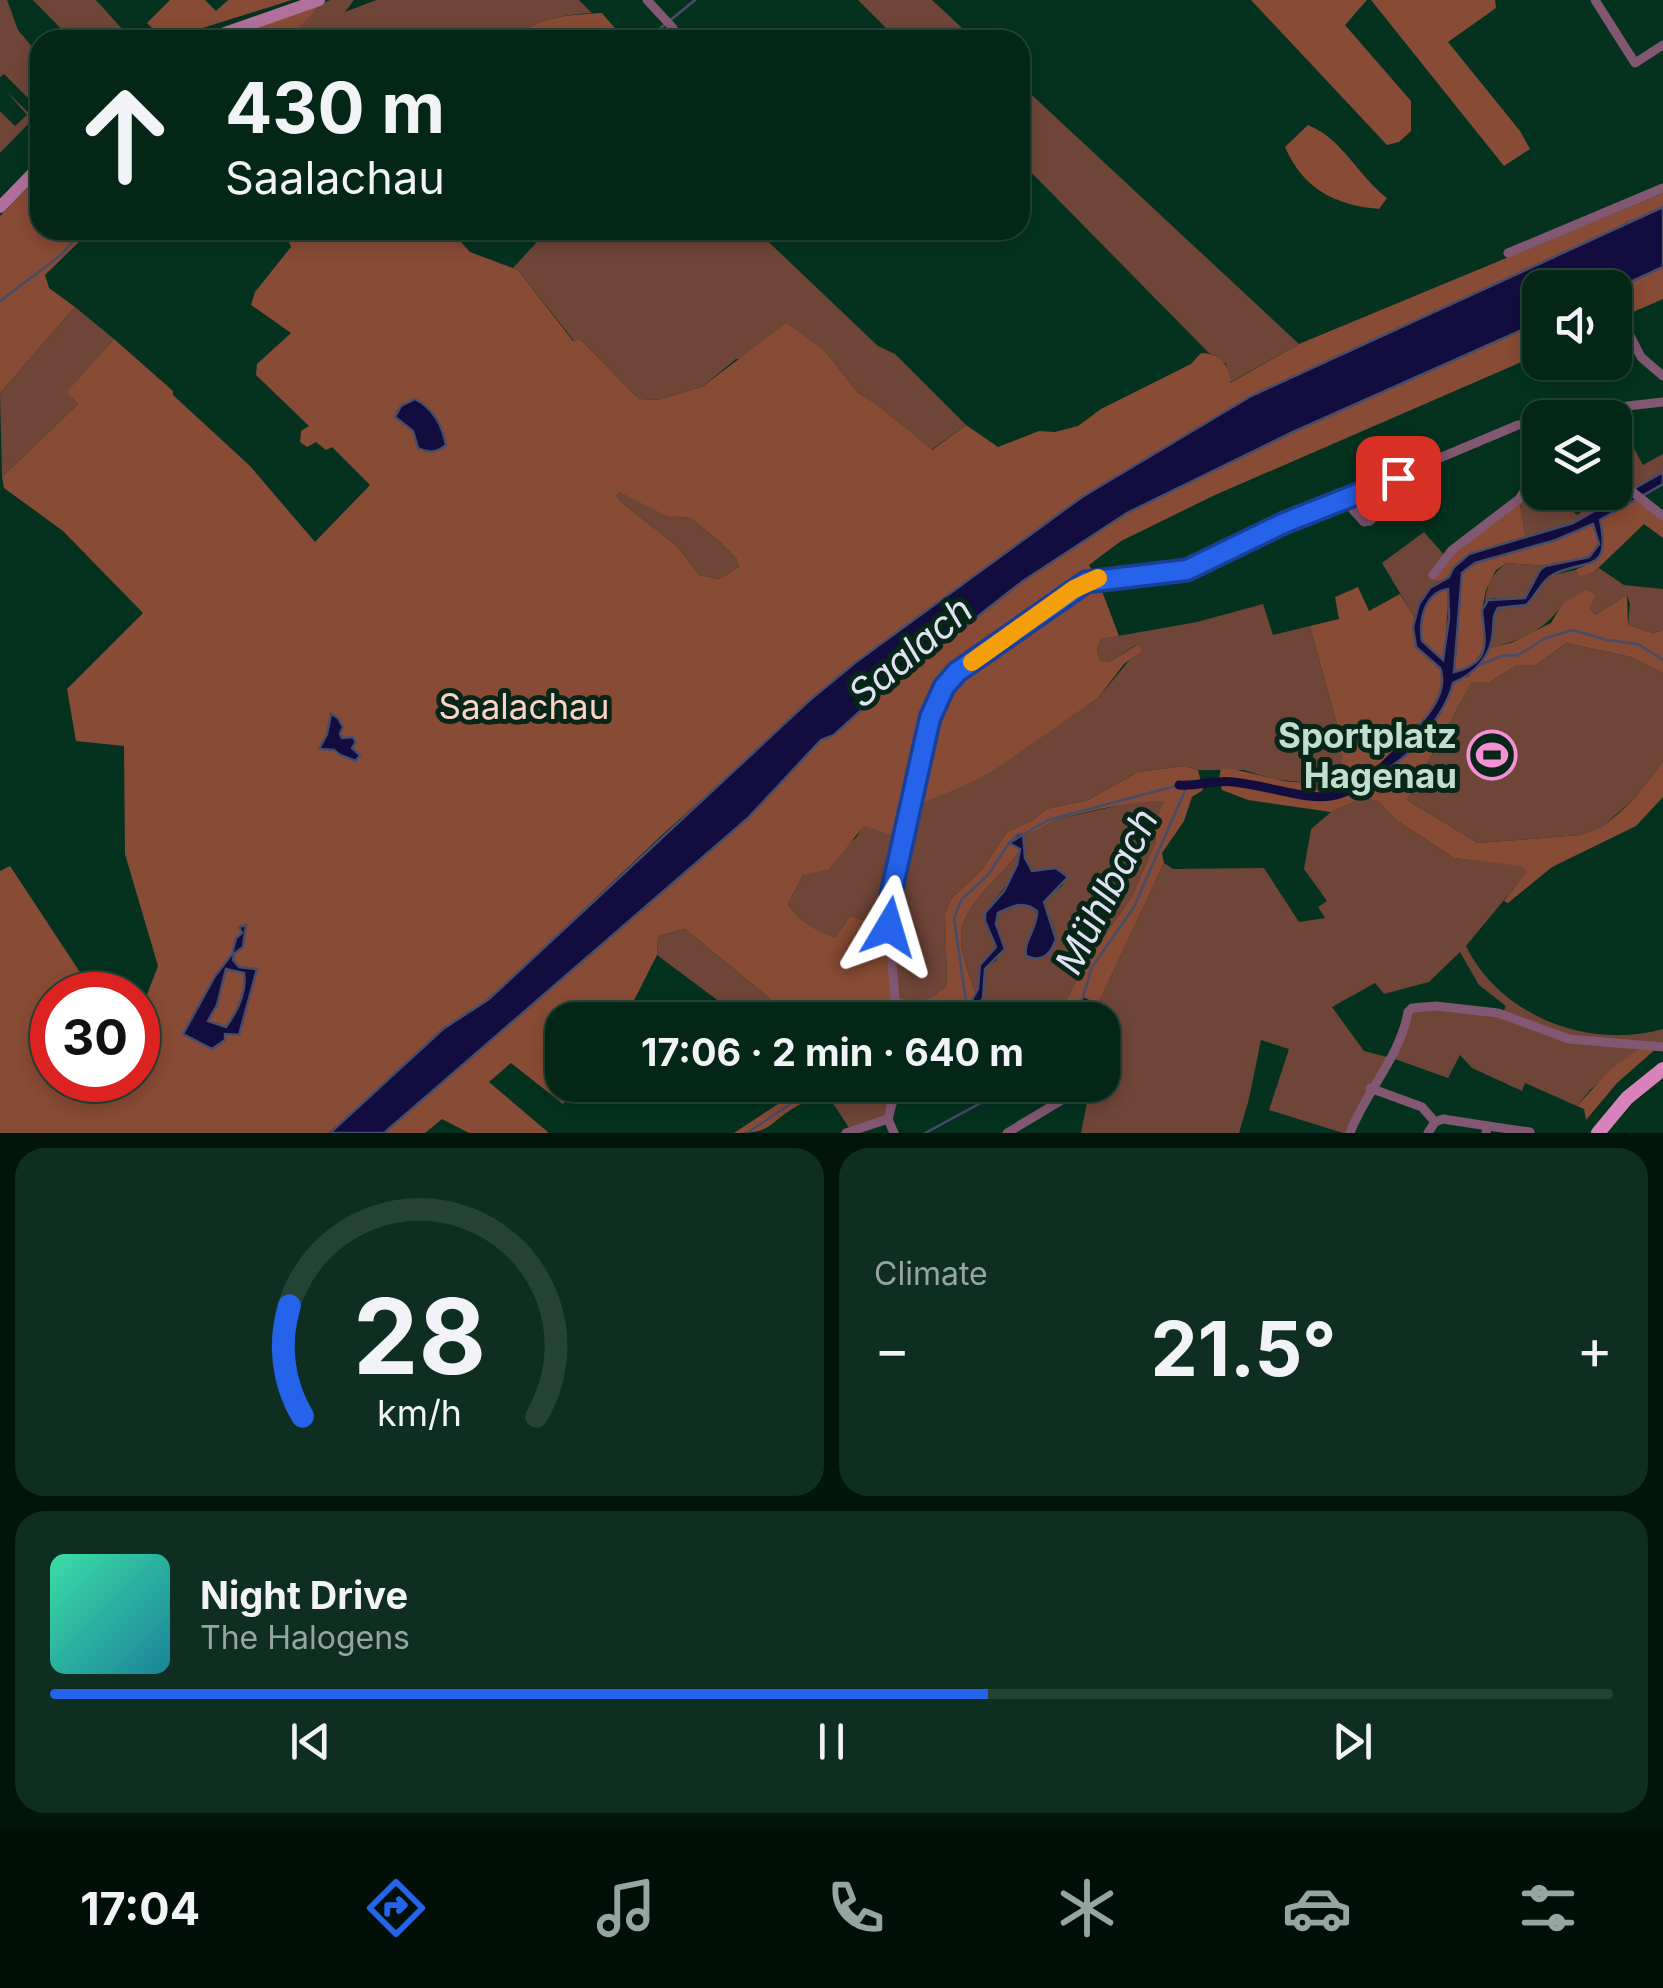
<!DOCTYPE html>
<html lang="en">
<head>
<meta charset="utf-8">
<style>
	body { margin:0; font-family:Inter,sans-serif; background:#0d2e20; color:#f1f3f6; height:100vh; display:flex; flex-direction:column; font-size:38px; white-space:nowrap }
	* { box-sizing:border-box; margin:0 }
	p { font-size:32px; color:#97a5a1 }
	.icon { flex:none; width:55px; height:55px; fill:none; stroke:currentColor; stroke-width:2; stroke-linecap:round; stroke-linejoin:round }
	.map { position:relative; height:1133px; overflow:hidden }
	.drawer { display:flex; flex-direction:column; gap:15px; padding:15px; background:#02150d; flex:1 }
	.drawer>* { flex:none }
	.banner { position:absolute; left:30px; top:30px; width:1000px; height:210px; border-radius:30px; box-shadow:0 5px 15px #0003,0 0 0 2px #244336; background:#032617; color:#f1f3f6; overflow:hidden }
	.fabs { position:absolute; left:1522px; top:270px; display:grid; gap:20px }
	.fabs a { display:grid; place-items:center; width:110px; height:110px; border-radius:20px; background:#032617; box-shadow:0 5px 15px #0003,0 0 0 2px #244336; font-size:50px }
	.speed { position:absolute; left:30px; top:972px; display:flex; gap:20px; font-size:50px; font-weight:700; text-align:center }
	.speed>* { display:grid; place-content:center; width:130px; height:130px; border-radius:50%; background:#032617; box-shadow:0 5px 15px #0003,0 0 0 2px #244336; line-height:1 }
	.speed .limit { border:15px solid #d22; background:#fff; color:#111 }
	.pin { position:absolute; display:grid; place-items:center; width:85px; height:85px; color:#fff; margin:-42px; border-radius:20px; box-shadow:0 5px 15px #0006 }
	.me { position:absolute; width:110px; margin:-55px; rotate:7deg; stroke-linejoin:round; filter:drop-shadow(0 0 8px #0008) }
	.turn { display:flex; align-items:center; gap:35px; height:210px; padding:0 30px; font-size:45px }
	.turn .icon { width:130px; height:130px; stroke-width:2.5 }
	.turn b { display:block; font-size:70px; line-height:85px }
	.big { font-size:75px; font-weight:700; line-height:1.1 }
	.drawer .card { flex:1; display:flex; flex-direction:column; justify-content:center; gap:15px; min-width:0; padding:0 35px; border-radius:30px; background:#0d2e20 }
	.drawer .dial { align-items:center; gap:0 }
	.dial svg { height:260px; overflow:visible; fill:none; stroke:#244336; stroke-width:7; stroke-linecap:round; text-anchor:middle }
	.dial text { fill:#f1f3f6; stroke:none }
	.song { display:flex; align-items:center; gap:30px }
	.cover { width:120px; height:120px; border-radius:15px; background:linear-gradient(135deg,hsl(160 70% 55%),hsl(190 70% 35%)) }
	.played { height:10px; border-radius:5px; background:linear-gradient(90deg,#2563eb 60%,#244336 60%) }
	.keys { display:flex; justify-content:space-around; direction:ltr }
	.heat { display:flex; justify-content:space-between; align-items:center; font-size:55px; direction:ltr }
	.drawer .tiles { flex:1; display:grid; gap:15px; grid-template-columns:1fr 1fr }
	.card:last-child { grid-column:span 2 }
	.trip { position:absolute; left:545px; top:1002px; width:575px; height:100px; border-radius:30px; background:#032617; box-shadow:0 5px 15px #0003,0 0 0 2px #244336; font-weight:700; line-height:100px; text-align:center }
	.menu { display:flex; height:160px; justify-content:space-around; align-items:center; background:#010f09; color:#97a5a1 }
	.menu .icon { width:70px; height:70px }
	.menu .on { color:#2563eb }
	.menu b { font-size:45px; color:#f1f3f6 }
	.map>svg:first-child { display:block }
</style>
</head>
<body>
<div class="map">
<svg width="1663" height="1133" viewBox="0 0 1663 1133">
	<rect width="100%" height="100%" fill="#04321f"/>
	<g fill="#6e4537" fill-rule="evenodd">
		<polygon points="0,0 7,0 18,30 40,56 40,110 4,74 0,77"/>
		<polygon points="33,0 96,0 124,31 115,40 72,40"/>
		<path d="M 330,0 L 354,0 L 345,12 L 376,0 L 579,0 L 592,13 C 562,15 535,19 512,40 L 280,40 C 302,28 312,7 330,0 Z"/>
		<polygon points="858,0 932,0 975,40 898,40"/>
		<polygon points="1020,84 1299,344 1229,383 1226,364 1209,353 1020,161"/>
		<polygon points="6,91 34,118 0,153 0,111 15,126 27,115"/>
		<polygon points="548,230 756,230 878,346 895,354 966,425 931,450 875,403 858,393 826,352 736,359 702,387 657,400 639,399 580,339 574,341 518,270 513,268"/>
		<polygon points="75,307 114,339 68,392 78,404 2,477 0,393"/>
		<polygon points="1612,409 1643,465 1663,454 1663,472 1573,524 1526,538 1519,499 1535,476 1540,480 1540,492 1553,493 1577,515 1623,486 1615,478 1615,418 1595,417"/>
		<polygon points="619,492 672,516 691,518 720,542 736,558 739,567 719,579 699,575 677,546 621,502 617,496"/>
		<path d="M 1424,532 L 1446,557 L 1433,579 L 1438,582 C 1424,591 1419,603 1415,618 L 1382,563 Z"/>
		<path d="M 1507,563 L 1545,566 L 1539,570 L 1524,598 L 1492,598 L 1485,603 C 1486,586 1492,573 1507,563 Z"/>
		<path d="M 1599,568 L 1624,585 L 1663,589 L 1663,630 L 1653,633 L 1628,625 L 1630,604 L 1627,595 L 1595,615 L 1590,608 L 1562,604 C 1546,631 1519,641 1489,648 L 1492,617 L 1498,608 C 1529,603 1530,603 1549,576 L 1575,570 L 1580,575 L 1593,573 Z"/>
		<path d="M 1263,604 L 1273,635 L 1310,626 L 1342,743 L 1343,775 L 1309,783 L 1272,779 L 1244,770 L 1198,770 L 1185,766 L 1138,772 L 1088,800 L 1046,809 L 1033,820 L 1007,832 L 983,868 L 952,898 L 945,913 L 947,985 C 928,1004 920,1006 895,997 L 889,927 L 850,916 L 835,937 C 816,931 799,921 788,904 L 803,875 L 856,838 L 864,825 L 905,838 L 912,807 L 919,802 L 973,782 L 1098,698 L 1132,657 L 1136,645 L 1109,662 L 1100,660 L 1097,650 L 1101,639 L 1197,622 Z"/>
		<polygon points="1566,643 1631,657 1663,673 1663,761 1635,798 1603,826 1581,835 1478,843 1407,800 1472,682 1490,682 1517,665 1536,665"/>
		<path d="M 1362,798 L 1378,801 L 1396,820 L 1454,858 L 1521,865 L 1528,871 L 1466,946 C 1500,1016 1588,1050 1663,1029 L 1663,1047 L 1643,1046 L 1590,1090 L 1577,1106 L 1525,1083 L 1522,1091 L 1472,1068 L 1460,1055 L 1448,1078 L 1392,1058 L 1350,1133 L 1343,1133 L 1269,1110 L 1289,1049 L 1261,1040 L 1249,1099 L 1239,1133 L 1081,1133 L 1090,1087 L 1102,1085 C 1103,1067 1120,1056 1103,1041 L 1101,1020 L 1106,1008 L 1098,1004 L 1164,863 L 1173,869 L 1264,868 L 1299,922 L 1325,918 L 1318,907 L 1327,901 L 1304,869 L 1311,829 L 1331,812 ZM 1460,952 L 1479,985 L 1506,1006 L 1502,1014 L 1412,1008 L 1391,1058 L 1364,1051 L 1332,1007 L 1375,983 L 1384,994 L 1429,982 Z"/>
		<path d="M 1138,801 L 1165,801 L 1153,829 L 1156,841 L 1132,896 L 1085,964 L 1056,1020 L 1025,1005 L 1014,1020 L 968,1020 L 983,998 L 985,969 L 997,960 L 995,918 C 1003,906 1020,902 1033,907 L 1038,917 L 1027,943 L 1053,948 L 1055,931 L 1044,902 L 1063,885 L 1056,868 L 1035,873 L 1025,858 L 1023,834 L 1058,819 Z"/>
		<path d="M 1020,849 C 1018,876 999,893 985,913 L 985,922 L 996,947 L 983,961 L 976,995 C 971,978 962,959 961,941 C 959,904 1002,879 1020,849 Z"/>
		<polygon points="685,929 796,1020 744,1020 657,955 658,936"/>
		<polygon points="857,1085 888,1085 896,1089 888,1119 851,1131 829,1097"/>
	</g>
	<g fill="#884b35" fill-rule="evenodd">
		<polygon points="170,0 205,0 216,11 228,0 292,0 193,31 177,40 164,40 147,23"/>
		<polygon points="1251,0 1367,0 1345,25 1411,101 1411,131 1399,142 1387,145"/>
		<polygon points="1371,0 1495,0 1496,8 1448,42 1520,131 1530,149 1504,166"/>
		<path d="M 320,4 C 283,51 271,40 216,40 Z"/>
		<path d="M 602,13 L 625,40 L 610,40 L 605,36 L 596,40 L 577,34 L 555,40 L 512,40 C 537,16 569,15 602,13 Z"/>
		<path d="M 1308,125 C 1343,139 1358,176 1387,198 L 1379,209 C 1335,205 1303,189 1285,147 Z"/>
		<polygon points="40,175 40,230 91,230 45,275 49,288 75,307 0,393 0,216"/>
		<path d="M 1663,193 L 1663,207 L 856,662 L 663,834 L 489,999 L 443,1029 L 330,1133 L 0,1133 L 0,871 L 10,866 L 95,995 L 52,995 L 52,1080 L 138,1080 L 138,1018 L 158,966 L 125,854 L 124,746 L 76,741 L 67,689 L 143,613 L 63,531 L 4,488 L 2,477 L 78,404 L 67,392 L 114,339 L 173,391 L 173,395 L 250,466 L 315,542 L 370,485 L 332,447 L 326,450 L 316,442 L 307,447 L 300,442 L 301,431 L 309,426 L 256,375 L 257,364 L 291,333 L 251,305 L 255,292 L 291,247 L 284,230 L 450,230 L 470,252 L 518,270 L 573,341 L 580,339 L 639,399 L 657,400 L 702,387 L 786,323 L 826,352 L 858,393 L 875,403 L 932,450 L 966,425 L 998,447 L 1039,431 L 1055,432 L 1078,426 L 1101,409 L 1191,364 L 1201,353 C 1220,353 1231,367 1230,383 L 1299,344 ZM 415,399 C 433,408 442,426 446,445 L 437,451 L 415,434 L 396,411 ZM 619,492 L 667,516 L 691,518 L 720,542 L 736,558 L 739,567 L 719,579 L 699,575 L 677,546 L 621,502 L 617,496 ZM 331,715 L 338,718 L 343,727 L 339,734 L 354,752 L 355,760 L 334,749 L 319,748 L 328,734 ZM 244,925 L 244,944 L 234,954 L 233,960 L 239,967 L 248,968 L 238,1034 L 183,1034 L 215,976 L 232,954 L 236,939 L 243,932 L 240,927 Z"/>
		<polygon points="1663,267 1663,299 1615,320 1615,289"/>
		<path d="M 1540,322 L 1540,354 L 1215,495 L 1121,541 L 1089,565 L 1097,578 L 1119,636 L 1101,639 L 1097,650 L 1100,660 L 1109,662 L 1137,645 L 1143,650 L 1124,664 L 1098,698 L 997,768 L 973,782 L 912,807 L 905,839 L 864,826 L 828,870 L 803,875 L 788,904 C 798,920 816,931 835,937 L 850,916 L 889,927 L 895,996 C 920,1006 928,1003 947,985 L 945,913 L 952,898 L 983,868 L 1007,832 L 1033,820 L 1046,809 L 1088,800 L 1138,772 L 1185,766 L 1198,770 L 1203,790 L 1192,797 L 1184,821 L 1162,853 L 1164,863 L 1098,1004 L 1083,997 L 1071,1020 L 1056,1020 L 1085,964 L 1132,896 L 1156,841 L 1153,829 L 1164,801 C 1130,801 1095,810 1062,818 C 1046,822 1034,835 1018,835 L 1010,843 L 1020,849 C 1002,879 959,904 961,941 C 962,959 971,978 976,995 L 967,1009 L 968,1020 L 796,1020 L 685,929 L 658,936 L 657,955 L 624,1020 L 562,1020 L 562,1085 L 578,1085 L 563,1104 L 511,1063 L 489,1082 L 549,1133 L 469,1133 L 442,1119 L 425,1133 L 384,1133 L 748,818 L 821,740 L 834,735 L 880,693 L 1023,581 L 1127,513 L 1293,432 Z"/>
		<polygon points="1641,498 1663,516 1663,538 1644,524 1593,573 1580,576 1575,570 1590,563 1603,550 1599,520"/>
		<polygon points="1519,499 1526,538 1469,554 1449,577 1438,582 1432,579 1446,557"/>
		<path d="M 1593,523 L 1599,544 L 1589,557 L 1545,566 L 1507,563 L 1496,570 L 1486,590 L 1482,610 L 1487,631 L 1484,649 L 1473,665 L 1454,673 L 1462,573 C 1482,553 1561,541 1593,523 Z"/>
		<path d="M 1358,587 L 1369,611 L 1400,594 L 1415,618 C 1411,642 1432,657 1443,674 C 1441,708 1410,734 1388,758 L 1397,763 L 1436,721 L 1453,683 L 1469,676 L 1489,648 L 1511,643 L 1551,623 L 1562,604 L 1586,590 L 1595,595 L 1590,608 L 1595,615 L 1627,595 L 1628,625 L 1653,633 L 1663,630 L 1663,673 L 1631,657 L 1566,643 L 1536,665 L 1517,665 L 1490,682 L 1472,682 L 1407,800 L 1478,843 L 1581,835 L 1603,826 L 1618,814 L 1635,798 L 1663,761 L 1663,797 L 1636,826 L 1552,867 L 1508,903 L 1504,901 L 1527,871 L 1521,866 L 1454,858 L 1396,820 L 1378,801 L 1362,798 L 1331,812 L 1248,800 L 1222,790 L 1219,779 L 1221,768 C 1251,770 1280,785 1310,782 C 1321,781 1332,778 1342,775 L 1342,743 L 1310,626 L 1339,619 L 1335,597 Z"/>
		<path d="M 1449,589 L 1444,661 C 1437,656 1429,652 1424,644 C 1412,624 1427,592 1449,589 Z"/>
		<path d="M 227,968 L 244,973 C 246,992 236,1011 226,1027 L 207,1022 L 217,1005 Z"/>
		<polygon points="1643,1046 1658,1047 1617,1083 1586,1120 1584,1109 1577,1106 1610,1070"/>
		<path d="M 807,1085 L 857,1085 C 840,1092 809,1099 797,1106 C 766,1124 774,1133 734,1133 Z"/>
	</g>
	<g fill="#120d3e" stroke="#474c69" stroke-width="2.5" fill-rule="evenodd">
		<polygon points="1663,207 1663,267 1615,289 1540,288 1540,322 1293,432 1127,513 1023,581 880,693 834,735 821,740 748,818 384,1133 330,1133 443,1029 489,999 811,699 856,662 1082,497 1251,396"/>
		<path d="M 415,399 C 434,409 442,425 446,445 C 438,453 427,453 418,448 L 413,431 L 395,417 L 401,406 Z"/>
		<path d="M 1663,472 L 1663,484 L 1600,520 C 1612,575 1585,558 1552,575 C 1541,581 1536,597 1526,605 L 1498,608 C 1492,617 1494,621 1493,632 C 1491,657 1474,674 1453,683 C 1447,710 1413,755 1388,768 L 1388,758 C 1407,737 1453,700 1440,668 L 1416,647 L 1413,627 L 1419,604 L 1430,588 L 1449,577 L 1453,568 L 1469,554 L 1573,523 ZM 1593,524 L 1599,544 L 1589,557 L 1545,566 L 1540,570 L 1525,598 L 1488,600 L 1482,610 C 1484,640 1494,662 1454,672 L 1462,573 L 1475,563 L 1556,540 ZM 1448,589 L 1449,618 L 1443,660 L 1422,641 C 1419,620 1424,593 1448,589 Z"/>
		<polygon points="331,714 338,718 343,727 340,734 342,738 353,737 356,742 352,748 360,755 356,761 340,755 334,750 319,749 327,734"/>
		<path d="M 1018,834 L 1023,834 L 1025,858 L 1032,871 L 1056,868 L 1068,877 L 1044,902 L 1056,939 C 1051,954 1043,963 1026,956 C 1023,941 1038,927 1037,911 C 1023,900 1012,906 998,913 L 996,924 L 1005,949 L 985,969 L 983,998 L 968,1020 L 967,1009 L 978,989 L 980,965 L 996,947 L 985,921 L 985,913 L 1004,891 L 1017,865 L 1020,849 L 1009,843 Z"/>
		<path d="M 246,925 L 243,947 L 234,954 L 233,960 L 239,967 L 257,969 L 239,1035 L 225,1034 L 225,1040 L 212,1049 L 183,1034 L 215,976 L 232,954 L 236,938 L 242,933 L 239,927 ZM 226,969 L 244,973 C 247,992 237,1012 226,1027 L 208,1021 L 217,1005 Z"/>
	</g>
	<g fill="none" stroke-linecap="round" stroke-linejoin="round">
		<g stroke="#474c69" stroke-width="2.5">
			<polyline points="551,40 577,31 609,33 615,40"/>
			<polyline points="646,40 695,0"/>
			<polyline points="0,301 61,255 83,230"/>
			<polyline points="1480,665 1501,656 1518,655 1546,638 1573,630 1607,640 1638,644 1663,660"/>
			<polyline points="967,1008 954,918 962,899 988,875 1009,843 1048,820 1179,785"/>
			<polyline points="1071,1020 1083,997 1092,967 1134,907 1187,786"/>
			<polyline points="747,1133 805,1094 833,1085"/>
			<polyline points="925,1133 1014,1085"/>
		</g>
		<path stroke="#120d3e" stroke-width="9" d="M 1179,785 C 1197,787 1216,779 1234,782 C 1310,792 1331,820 1394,756"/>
		<g stroke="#815772" stroke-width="9">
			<polyline points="647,0 673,28 660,40"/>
			<polyline points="1595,0 1635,63 1663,45"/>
			<polyline points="1508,253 1663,188"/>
			<polyline points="1621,318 1641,357 1663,376"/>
			<polyline points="1595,418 1619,407 1663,402"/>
			<polyline points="1615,478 1663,516"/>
			<polyline points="1348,498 1353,510 1364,522 1370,521 1398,494 1399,478"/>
			<polyline points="1433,575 1452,550 1519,499 1540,468"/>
			<polyline points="897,1020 888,919 891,894 930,718 944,687 957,672 1086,581 1187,570 1284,523 1399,478 1430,462 1518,425 1540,423"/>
			<polyline points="1370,1088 1422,1107 1435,1122 1428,1133"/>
			<polyline points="1435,1122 1443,1119 1488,1126 1486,1133"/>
			<polyline points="1488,1126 1530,1132"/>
			<polyline points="846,1133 888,1119"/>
			<polyline points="894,1133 888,1119 897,1085"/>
			<polyline points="1007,1133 1087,1085"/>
			<path d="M 1350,1133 C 1366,1091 1400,1057 1408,1012 L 1412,1008 L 1436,1006 L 1498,1013 L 1569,1039 L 1663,1047"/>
		</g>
		<g stroke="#b16f9c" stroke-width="12">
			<polyline points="205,40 319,0"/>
			<polyline points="0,207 40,166"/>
		</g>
		<polyline stroke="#d782bb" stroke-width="14" points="1598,1133 1627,1098 1663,1069"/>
	</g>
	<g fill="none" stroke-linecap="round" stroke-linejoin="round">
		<g stroke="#184099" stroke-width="25">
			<polyline id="route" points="889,927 891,894 930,718 944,687 957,672 1086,582 1187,570 1284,523 1398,478"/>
		</g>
		<use href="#route" stroke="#2563eb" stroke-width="18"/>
		<polyline stroke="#f59e0b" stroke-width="18" points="972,662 1074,589 1098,578"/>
	</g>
	<defs>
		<g id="stadium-ring" transform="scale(2.5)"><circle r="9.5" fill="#082618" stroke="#f491d4" stroke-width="1.5"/><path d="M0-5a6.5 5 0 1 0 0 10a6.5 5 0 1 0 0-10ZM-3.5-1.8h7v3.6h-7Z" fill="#f491d4"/></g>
	</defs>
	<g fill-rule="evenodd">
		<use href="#stadium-ring" x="1492" y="755"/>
	</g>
	<g text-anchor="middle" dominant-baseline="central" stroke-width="10" stroke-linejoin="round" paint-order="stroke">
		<g font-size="35" fill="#fbd4c6" stroke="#082618">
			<text x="524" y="706">Saalachau</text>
		</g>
		<g font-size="35" font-weight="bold" fill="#c2dece" stroke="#082618" text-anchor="end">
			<text x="1457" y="735">Sportplatz<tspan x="1457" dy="40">Hagenau</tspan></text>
		</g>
		<g font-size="38" font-style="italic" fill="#e0e2f4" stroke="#082618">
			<text transform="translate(910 651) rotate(-40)">Saalach</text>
			<text transform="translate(1106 891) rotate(-63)">Mühlbach</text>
		</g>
	</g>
</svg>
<div class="fabs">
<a><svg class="icon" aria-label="sound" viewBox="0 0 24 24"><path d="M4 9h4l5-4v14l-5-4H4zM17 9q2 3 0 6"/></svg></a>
<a><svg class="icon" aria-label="layers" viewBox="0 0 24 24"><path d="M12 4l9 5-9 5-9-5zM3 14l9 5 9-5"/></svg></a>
</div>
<div class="speed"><div class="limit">30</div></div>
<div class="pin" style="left:1398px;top:478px;background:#d93025"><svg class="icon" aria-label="arrive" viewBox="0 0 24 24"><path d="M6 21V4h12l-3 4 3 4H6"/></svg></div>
<svg class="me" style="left:889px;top:927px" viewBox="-20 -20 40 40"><path d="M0-17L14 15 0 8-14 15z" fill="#2563eb" stroke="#fff" stroke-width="4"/></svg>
<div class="trip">17:06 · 2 min · 640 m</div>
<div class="banner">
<div class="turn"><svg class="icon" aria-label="ahead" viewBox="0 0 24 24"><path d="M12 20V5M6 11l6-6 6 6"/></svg><div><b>430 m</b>Saalachau</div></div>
</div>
</div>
<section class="drawer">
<div class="tiles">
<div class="card dial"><svg viewBox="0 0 100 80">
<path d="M14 69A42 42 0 1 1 86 69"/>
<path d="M14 69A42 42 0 0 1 10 35" stroke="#2563eb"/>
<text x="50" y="56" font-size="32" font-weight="700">28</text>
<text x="50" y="72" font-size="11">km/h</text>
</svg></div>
<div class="card"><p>Climate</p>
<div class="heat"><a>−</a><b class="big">21.5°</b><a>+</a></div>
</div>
<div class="card">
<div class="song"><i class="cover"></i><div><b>Night Drive</b><p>The Halogens</p></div></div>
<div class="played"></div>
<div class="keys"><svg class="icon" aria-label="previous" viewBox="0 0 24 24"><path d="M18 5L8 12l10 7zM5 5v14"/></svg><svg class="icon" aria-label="pause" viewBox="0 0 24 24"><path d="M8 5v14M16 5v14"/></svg><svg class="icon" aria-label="next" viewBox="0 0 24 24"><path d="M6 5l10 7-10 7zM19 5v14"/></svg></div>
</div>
</div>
</section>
<nav class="menu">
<b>17:04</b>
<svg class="icon on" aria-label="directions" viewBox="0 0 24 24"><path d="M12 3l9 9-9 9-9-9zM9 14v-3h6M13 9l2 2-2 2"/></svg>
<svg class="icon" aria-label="music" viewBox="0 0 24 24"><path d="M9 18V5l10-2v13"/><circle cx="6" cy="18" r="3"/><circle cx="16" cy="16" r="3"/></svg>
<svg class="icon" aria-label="phone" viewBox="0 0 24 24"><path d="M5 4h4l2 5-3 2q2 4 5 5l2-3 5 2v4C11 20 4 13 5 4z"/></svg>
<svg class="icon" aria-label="climate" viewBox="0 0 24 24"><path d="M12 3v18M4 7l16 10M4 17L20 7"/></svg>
<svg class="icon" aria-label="car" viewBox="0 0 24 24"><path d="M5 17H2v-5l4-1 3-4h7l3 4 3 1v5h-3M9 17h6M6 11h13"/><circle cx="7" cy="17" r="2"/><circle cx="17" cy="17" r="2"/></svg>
<svg class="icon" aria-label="filters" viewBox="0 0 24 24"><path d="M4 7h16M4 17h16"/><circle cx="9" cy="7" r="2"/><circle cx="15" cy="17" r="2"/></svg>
</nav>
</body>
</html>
